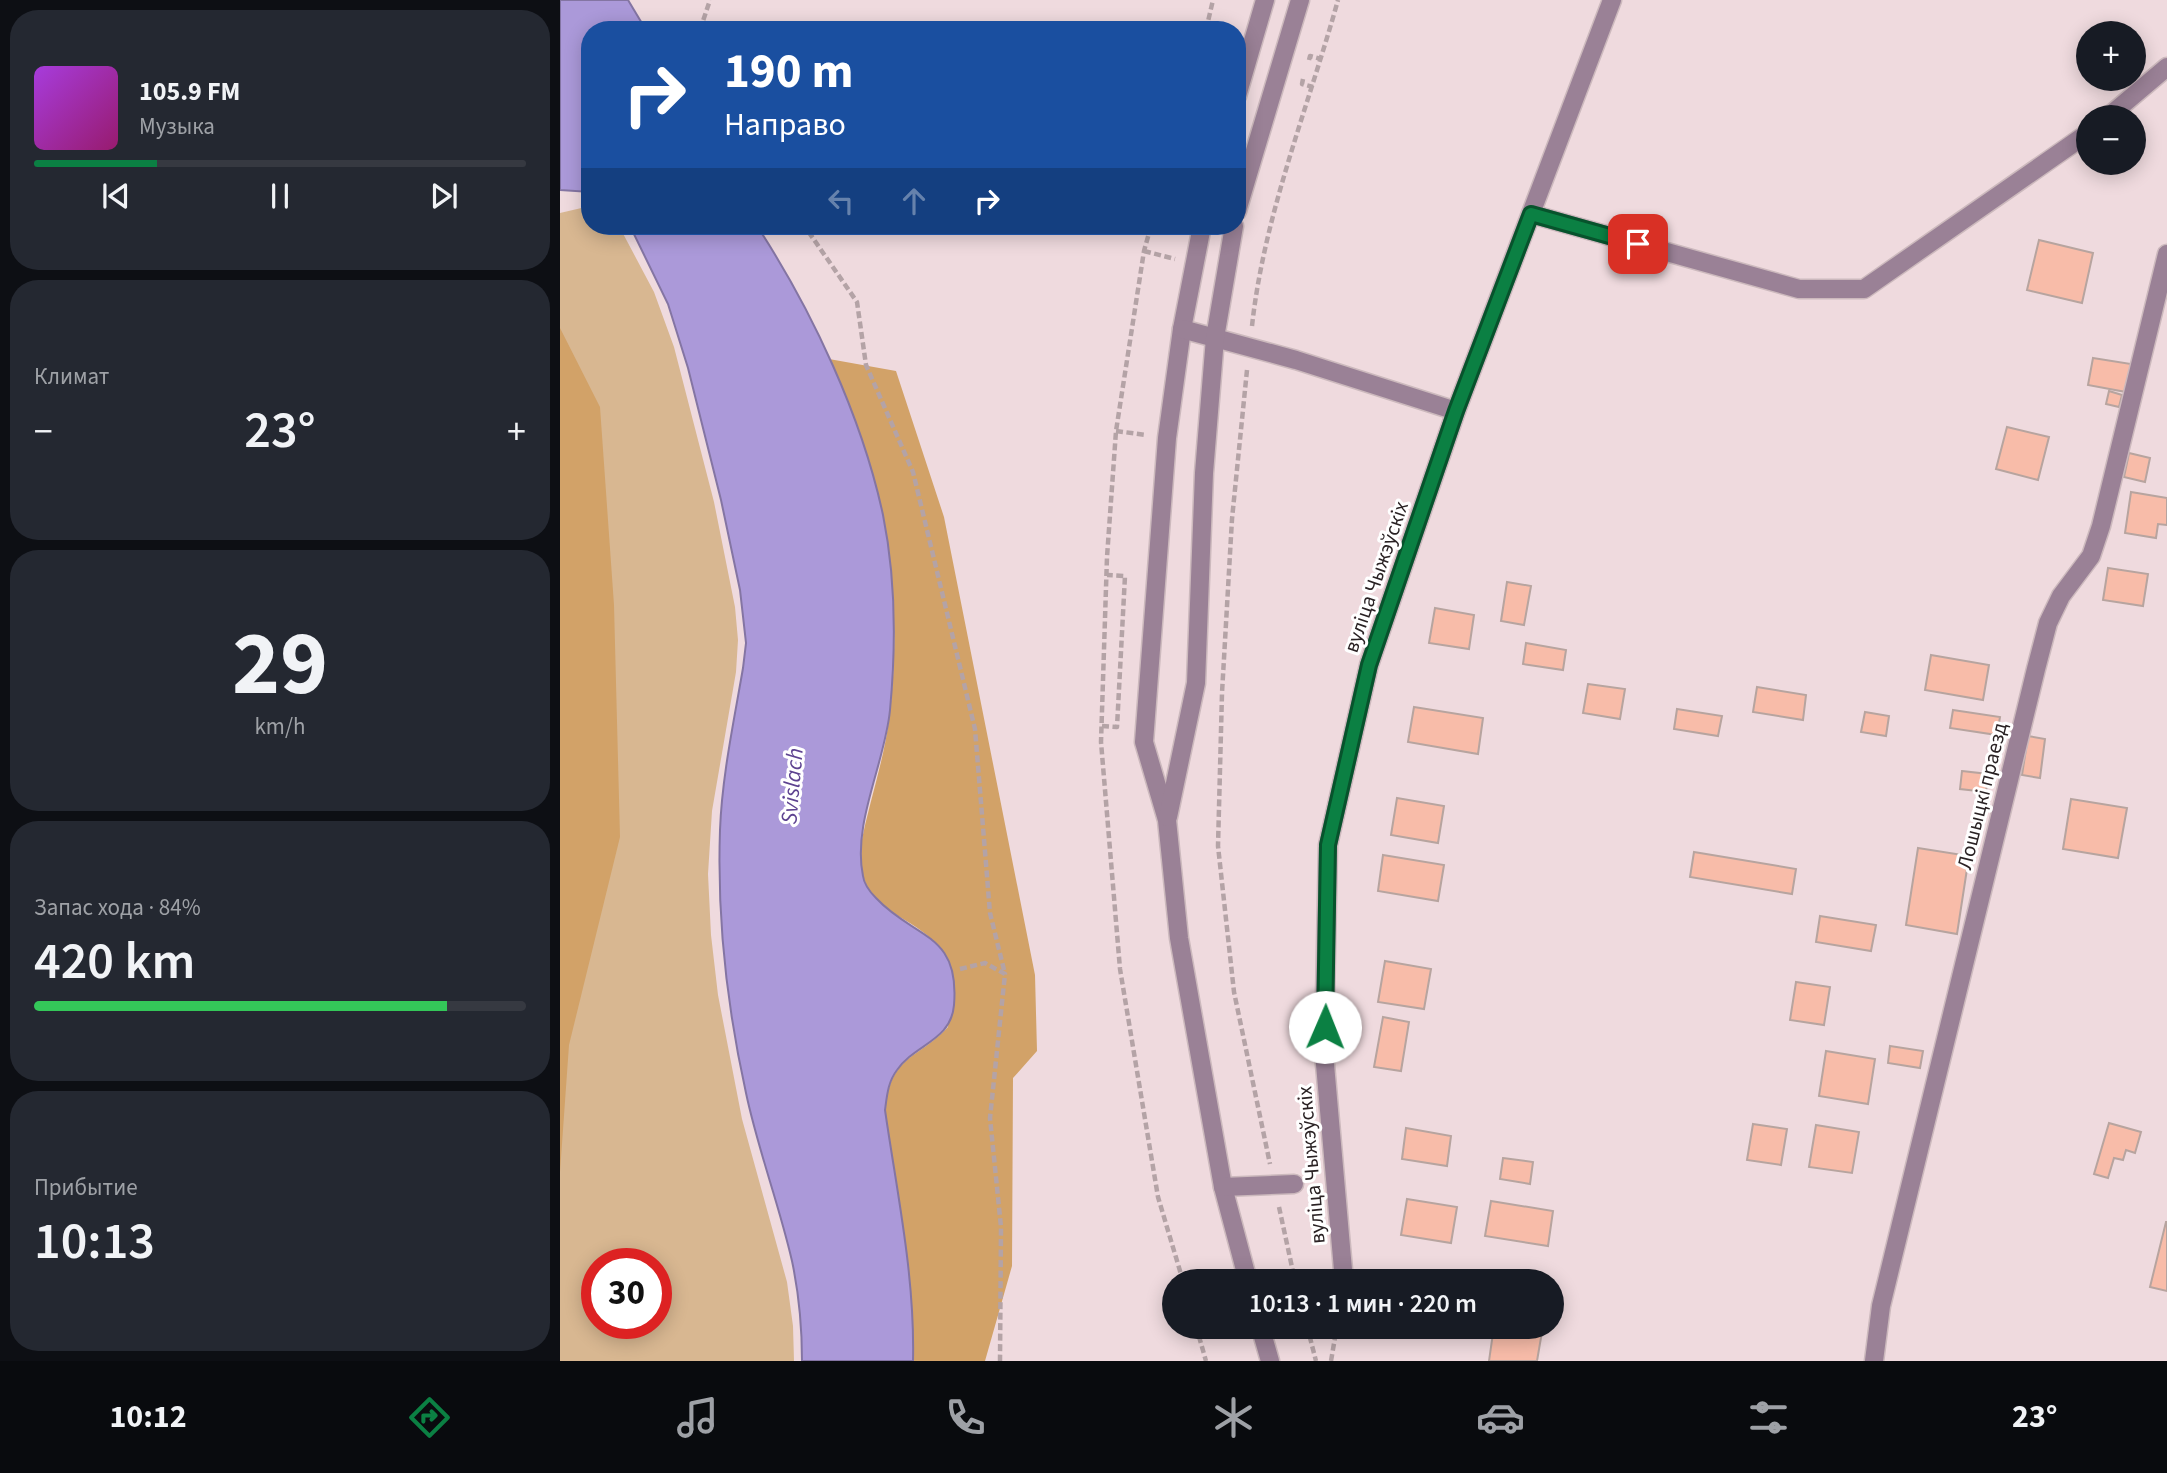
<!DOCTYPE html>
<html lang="ru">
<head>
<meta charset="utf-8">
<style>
	body { margin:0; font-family:"Source Sans 3",sans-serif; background:#242831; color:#f1f3f6; height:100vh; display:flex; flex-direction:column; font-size:26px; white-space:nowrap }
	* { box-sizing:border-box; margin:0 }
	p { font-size:23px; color:#9ea1a6 }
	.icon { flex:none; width:38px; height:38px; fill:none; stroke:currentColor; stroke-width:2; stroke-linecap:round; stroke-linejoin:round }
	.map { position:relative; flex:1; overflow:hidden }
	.sheet { display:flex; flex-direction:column; gap:10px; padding:10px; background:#0d0f14; width:560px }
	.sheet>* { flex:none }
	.banner { position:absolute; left:21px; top:21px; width:665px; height:214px; border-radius:28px; box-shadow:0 4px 18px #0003; background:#1a4fa0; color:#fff; overflow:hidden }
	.fabs { position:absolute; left:1516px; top:21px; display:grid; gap:14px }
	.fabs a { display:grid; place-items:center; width:70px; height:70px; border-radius:50%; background:#171b24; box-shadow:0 4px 18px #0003; font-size:35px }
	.speed { position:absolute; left:21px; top:1248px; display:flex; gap:14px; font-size:35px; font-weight:700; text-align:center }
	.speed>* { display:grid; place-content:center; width:91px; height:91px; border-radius:50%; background:#171b24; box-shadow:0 4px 18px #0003; line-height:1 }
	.speed .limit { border:10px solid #d22; background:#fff; color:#111 }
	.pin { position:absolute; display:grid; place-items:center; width:60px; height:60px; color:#fff; margin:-30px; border-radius:14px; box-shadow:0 4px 10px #0006 }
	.me { position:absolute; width:77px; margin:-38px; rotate:1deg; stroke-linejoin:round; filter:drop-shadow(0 0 5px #0008) }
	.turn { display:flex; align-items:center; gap:24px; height:147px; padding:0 28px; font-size:32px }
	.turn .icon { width:91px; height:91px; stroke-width:2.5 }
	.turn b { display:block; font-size:49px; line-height:60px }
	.lanes { display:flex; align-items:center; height:66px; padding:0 28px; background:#0003; justify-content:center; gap:35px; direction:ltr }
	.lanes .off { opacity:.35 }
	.big { font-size:52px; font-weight:600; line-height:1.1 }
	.sheet .tile { flex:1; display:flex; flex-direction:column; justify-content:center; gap:10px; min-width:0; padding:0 24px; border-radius:28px; background:#242831 }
	.sheet .dial { align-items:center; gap:0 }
	.dial b { font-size:91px; line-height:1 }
	.song { display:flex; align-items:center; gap:21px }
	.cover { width:84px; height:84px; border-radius:10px; background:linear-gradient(135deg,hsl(280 70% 55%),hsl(320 70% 35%)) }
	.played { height:7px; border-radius:4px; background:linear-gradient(90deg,#0b8043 25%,#363941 25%) }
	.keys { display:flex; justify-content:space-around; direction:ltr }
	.heat { display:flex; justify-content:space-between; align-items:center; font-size:38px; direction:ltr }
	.charge { height:10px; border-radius:5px; background:linear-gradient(90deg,#34c759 84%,#363941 0) }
	.trip { position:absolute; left:602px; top:1269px; width:402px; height:70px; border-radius:35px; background:#171b24; box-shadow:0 4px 18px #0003; font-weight:600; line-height:70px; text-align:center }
	.dock { display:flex; height:112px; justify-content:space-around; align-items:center; background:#090b0e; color:#9ea1a6 }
	.dock .icon { width:49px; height:49px }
	.dock .current { color:#0b8043 }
	.dock b { font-size:32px; color:#f1f3f6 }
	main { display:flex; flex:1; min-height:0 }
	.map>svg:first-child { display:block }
</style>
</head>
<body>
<main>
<section class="sheet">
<div class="tile">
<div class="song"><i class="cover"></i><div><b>105.9 FM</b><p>Музыка</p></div></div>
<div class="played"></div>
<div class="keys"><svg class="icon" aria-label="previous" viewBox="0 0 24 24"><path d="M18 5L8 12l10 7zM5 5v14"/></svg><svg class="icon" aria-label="pause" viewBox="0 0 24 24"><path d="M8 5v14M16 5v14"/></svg><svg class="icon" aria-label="next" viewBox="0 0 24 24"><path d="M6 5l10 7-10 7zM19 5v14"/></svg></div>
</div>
<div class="tile"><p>Климат</p>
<div class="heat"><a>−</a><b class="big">23°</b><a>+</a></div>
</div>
<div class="tile dial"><b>29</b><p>km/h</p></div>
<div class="tile"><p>Запас хода · 84%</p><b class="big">420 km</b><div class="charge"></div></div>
<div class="tile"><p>Прибытие</p><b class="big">10:13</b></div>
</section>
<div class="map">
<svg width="1607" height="1361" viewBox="0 0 1607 1361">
	<rect width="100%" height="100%" fill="#efdade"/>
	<path fill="#d8b791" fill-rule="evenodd" d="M 30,206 L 30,226 L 59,226 L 94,292 L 114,347 L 154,502 L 175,607 L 178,640 L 176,672 L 152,811 L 148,874 L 151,935 L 158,995 L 182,1119 L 227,1282 L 233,1326 L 234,1361 L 0,1361 L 0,213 ZM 37,1264 L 96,1264 L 96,1323 L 37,1323 Z"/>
	<g fill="#d2a268">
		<polygon points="0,328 40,407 54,605 60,837 9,1045 0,1172"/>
		<path d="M 269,359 L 336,371 L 384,517 L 475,975 L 477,1051 L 453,1078 L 452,1266 L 425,1361 L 353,1361 L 351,1300 L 345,1241 L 325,1110 C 331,1054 356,1061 388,1027 C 389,1010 394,984 391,968 C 390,961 385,954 381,949 C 345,906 297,918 301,844 C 309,802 324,761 329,719 C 346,588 321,478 269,359 Z"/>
	</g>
	<g fill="#ab99d9" stroke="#8475a3" stroke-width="2">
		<polygon points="0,0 68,0 86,30 30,30 30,192 0,190"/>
		<path d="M 70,226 L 197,226 C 252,310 302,417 323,515 C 336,579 336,646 330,710 C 325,763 292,824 303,876 C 304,884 310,892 316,898 C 354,939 400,932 394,1005 C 391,1041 355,1044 337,1070 C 328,1082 327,1095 325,1110 C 337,1193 355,1276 353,1361 L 242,1361 C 242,1328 239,1294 232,1261 C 219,1204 198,1150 186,1093 C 167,1007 157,918 160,830 C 162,776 174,721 183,668 L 186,643 L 180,590 L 161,500 L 128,368 L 108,304 Z"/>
	</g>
	<g fill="#f8bca9" stroke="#b7a49f" stroke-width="2">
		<polygon points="1479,240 1533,253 1522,303 1467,290"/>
		<polygon points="1533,358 1571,364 1566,392 1528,385"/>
		<polygon points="1549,391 1562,395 1559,407 1546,404"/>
		<polygon points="1447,427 1489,437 1478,480 1436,469"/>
		<polygon points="1569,453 1590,458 1585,482 1564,477"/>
		<polygon points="1571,492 1607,498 1607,525 1598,524 1596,538 1565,533"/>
		<polygon points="1548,568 1588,574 1583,606 1543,600"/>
		<polygon points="947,582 971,586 964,625 941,621"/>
		<polygon points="875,608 914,615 909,649 869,643"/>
		<polygon points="966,643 1006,650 1003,670 963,664"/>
		<polygon points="1371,655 1429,665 1423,700 1365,690"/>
		<polygon points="1028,684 1065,689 1060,719 1023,713"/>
		<polygon points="1197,687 1246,695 1243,720 1193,712"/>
		<polygon points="854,707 923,718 918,754 848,742"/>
		<polygon points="1117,709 1162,716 1158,736 1114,729"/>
		<polygon points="1393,710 1440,717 1437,735 1390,728"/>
		<polygon points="1305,712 1329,716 1326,736 1301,732"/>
		<polygon points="1468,736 1485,739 1480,778 1462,775"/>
		<polygon points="1402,771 1428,774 1426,792 1400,789"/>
		<polygon points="837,798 884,806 878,843 831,835"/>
		<polygon points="1511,799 1567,808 1558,858 1503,849"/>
		<polygon points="1358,848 1409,856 1397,934 1346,925"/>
		<polygon points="1134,852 1236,869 1232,894 1130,877"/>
		<polygon points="823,855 884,865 878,901 818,891"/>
		<polygon points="1260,916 1316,925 1311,951 1256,942"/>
		<polygon points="825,961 871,969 864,1009 818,1002"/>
		<polygon points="1236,982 1270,987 1264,1025 1230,1020"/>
		<polygon points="823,1017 849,1022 841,1071 814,1067"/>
		<polygon points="1330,1046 1363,1051 1360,1068 1328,1063"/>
		<polygon points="1266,1051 1315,1059 1308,1104 1259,1096"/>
		<polygon points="1549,1123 1581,1132 1575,1153 1566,1150 1563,1160 1554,1158 1548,1178 1534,1174"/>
		<polygon points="1193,1124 1227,1129 1221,1165 1187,1160"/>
		<polygon points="1256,1125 1299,1132 1292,1173 1249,1167"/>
		<polygon points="846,1128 891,1136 887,1166 842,1159"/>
		<polygon points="943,1158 973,1162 970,1184 940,1179"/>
		<polygon points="847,1199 897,1207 891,1243 841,1235"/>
		<polygon points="931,1201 993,1211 988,1246 925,1236"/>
		<polygon points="1606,1222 1607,1222 1607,1291 1590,1287"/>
		<polygon points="934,1326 983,1326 977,1361 929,1361"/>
	</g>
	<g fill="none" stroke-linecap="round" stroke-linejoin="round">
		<g stroke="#ccb9bd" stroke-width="21">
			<g id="minor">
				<polyline points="677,96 705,0"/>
				<polyline points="1548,117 1607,67"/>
				<polyline points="677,211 740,0"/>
				<polyline points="971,214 1239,289 1304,289 1528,133"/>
				<polyline points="642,226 622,329 607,438 584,742 607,820 619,938 663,1187 688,1281"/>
				<polyline points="622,329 736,360 896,411"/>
				<polyline points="608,817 636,683 644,473 655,338 674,226"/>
				<polyline points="663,1187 734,1184"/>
				<polyline points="784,1281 764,1053 768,845 809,665 896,411 1052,0"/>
				<polyline points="700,1326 710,1361"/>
				<polyline points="1314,1361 1321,1306 1476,669 1488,623 1501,596 1531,556 1541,526 1607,254"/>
			</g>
		</g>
		<g stroke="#b4a3a6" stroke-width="4.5" stroke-dasharray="7 3.5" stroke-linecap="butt">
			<polyline points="140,30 150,0"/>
			<polyline points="646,30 653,0"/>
			<polyline points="749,60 750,56 761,59"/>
			<polyline points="743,79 742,84 753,87"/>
			<polyline points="240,226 248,231 297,302 306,365 353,472 415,729 430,913 445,974"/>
			<polyline points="591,226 584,251 556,431 547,557 541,742 560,969 598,1197 623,1281"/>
			<polyline points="584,251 615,259"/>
			<path d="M 692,326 C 704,215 748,108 778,0"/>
			<polyline points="687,370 672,519 662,693 658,846 674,992 710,1164"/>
			<polyline points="556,431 586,435"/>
			<polyline points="542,726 557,727 565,576 547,575"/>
			<polyline points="400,969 425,963 445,974 430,1118 441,1227 440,1361"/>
			<polyline points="719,1207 735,1281"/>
			<polyline points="636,1326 646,1361"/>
			<polyline points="747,1326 756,1361"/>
			<polyline points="771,1361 777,1326"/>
		</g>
		<use href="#minor" stroke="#9a8196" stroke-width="18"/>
	</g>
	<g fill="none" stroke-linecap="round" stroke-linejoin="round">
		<g stroke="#07532c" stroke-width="18">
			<polyline id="route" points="765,1027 768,845 809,665 896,411 971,214 1078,244"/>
		</g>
		<use href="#route" stroke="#0b8043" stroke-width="12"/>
	</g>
	<g text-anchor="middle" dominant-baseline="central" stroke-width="6" stroke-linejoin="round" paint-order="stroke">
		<g font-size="21" fill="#2a2224" stroke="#fff">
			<text transform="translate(816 577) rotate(-71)">вуліца Чыжэўскіх</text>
			<text transform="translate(1422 796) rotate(-76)">Лошыцкі праезд</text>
			<text transform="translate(751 1165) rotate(-95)">вуліца Чыжэўскіх</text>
		</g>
		<g font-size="23" font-style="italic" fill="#5d4290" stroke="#fff">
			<text transform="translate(232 786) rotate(-85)">Svislach</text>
		</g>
	</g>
</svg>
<div class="fabs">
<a>+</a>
<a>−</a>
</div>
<div class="speed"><div class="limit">30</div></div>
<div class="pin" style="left:1078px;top:244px;background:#d93025"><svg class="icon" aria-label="arrive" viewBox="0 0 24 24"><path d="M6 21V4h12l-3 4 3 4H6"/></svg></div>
<svg class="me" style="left:765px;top:1027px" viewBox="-20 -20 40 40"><circle r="19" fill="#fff"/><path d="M0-13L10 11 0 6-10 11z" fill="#0b8043"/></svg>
<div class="trip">10:13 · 1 мин · 220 m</div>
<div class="banner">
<div class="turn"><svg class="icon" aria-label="right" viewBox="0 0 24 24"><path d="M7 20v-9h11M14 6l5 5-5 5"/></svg><div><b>190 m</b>Направо</div></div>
<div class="lanes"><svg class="icon off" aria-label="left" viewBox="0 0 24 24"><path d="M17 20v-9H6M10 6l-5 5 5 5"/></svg><svg class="icon off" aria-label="ahead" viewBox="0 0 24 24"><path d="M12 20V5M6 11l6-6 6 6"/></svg><svg class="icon" aria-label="right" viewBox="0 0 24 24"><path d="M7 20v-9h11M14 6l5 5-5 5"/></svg></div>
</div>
</div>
</main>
<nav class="dock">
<b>10:12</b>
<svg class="icon current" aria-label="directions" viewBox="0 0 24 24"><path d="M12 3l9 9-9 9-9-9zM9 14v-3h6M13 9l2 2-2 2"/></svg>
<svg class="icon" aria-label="music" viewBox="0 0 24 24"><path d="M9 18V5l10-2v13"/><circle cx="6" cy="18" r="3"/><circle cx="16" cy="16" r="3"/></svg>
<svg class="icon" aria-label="phone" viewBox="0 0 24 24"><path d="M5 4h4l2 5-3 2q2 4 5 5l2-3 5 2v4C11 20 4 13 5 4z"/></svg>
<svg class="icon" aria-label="climate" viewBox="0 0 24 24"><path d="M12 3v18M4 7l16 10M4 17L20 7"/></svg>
<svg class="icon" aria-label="car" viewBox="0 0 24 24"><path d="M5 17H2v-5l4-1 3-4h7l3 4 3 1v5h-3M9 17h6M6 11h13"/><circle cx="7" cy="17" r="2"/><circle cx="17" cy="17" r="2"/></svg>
<svg class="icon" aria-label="filters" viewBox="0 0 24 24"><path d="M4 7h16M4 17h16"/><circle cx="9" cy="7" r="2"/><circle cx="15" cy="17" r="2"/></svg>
<b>23°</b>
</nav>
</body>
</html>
